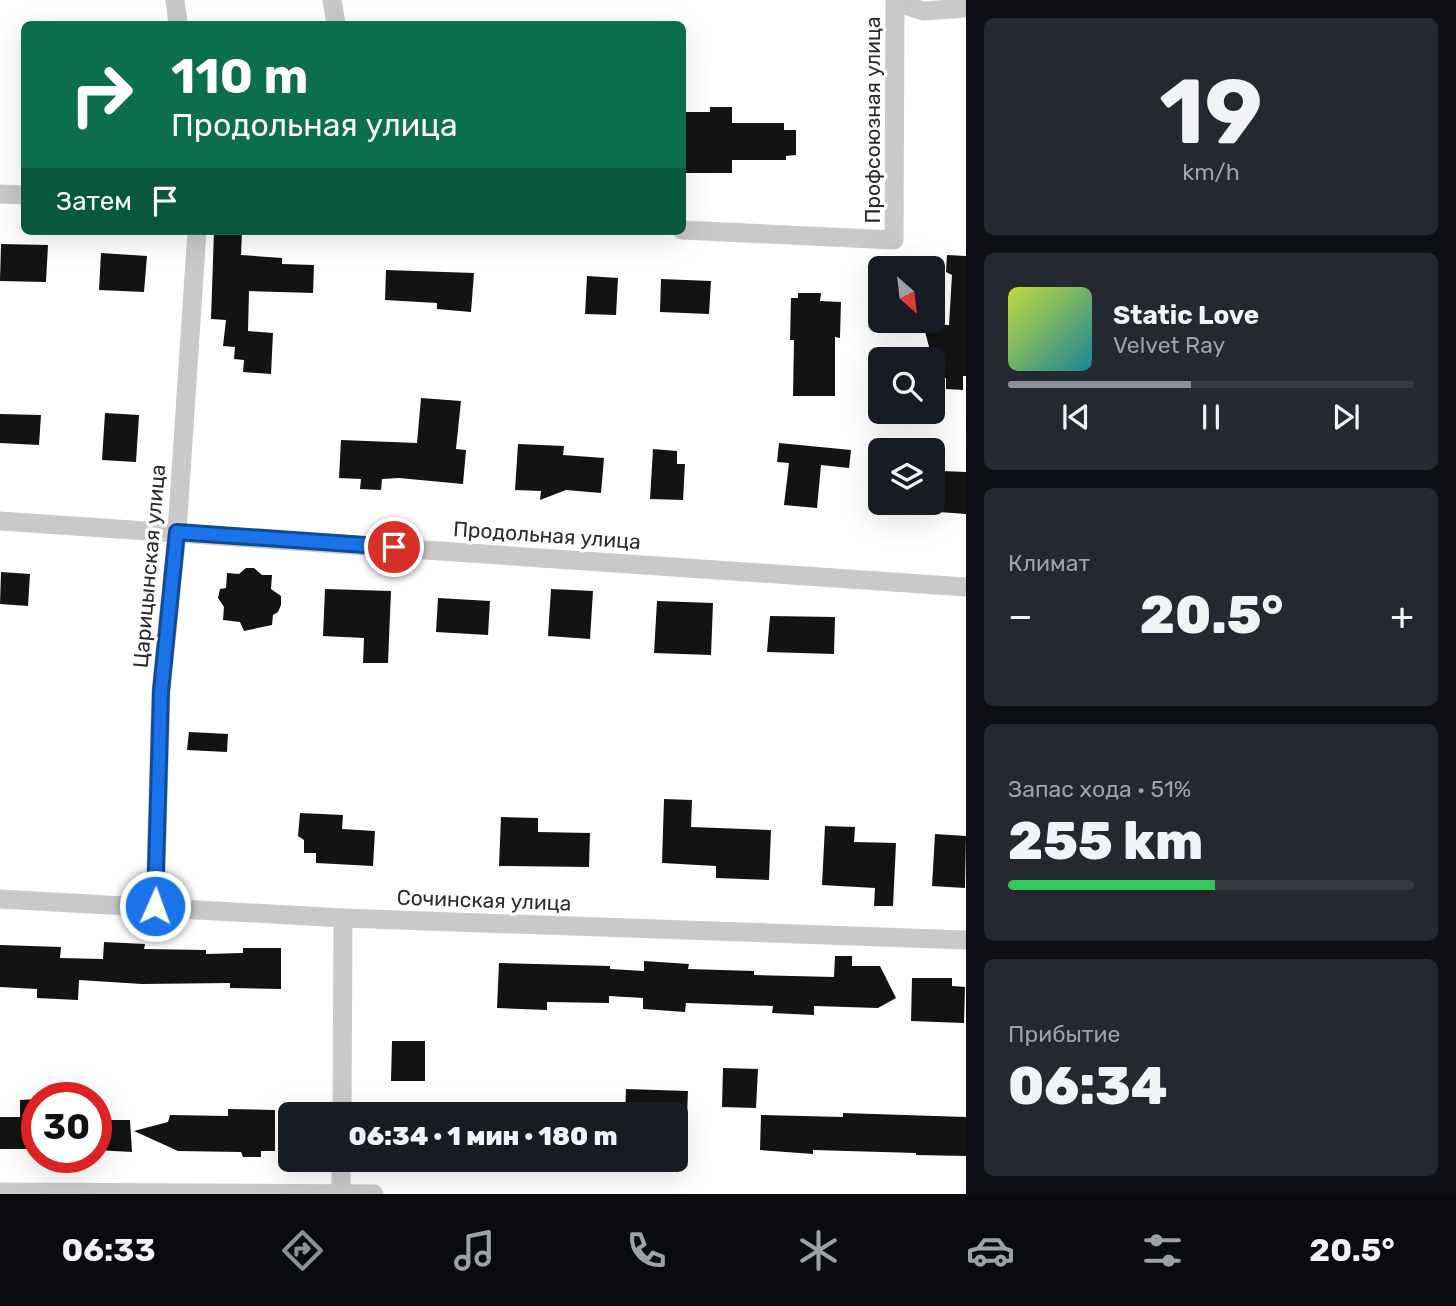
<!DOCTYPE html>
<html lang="ru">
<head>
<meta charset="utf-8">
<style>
	body { margin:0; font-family:Rubik,sans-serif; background:#242831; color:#f1f3f6; height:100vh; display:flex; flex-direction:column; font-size:26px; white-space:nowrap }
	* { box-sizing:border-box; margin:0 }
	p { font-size:23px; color:#9ea1a6 }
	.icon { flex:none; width:38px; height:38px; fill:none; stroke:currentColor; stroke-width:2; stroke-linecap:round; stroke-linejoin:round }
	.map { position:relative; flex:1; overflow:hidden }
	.panel { display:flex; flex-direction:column; gap:18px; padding:18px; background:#0d0f14; width:490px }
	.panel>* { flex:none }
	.banner { position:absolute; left:21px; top:21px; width:665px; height:214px; border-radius:10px; box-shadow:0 7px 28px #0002; background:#0b6e4f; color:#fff; overflow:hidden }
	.needle { width:46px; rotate:152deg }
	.fabs { position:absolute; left:868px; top:256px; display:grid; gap:14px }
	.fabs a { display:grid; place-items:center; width:77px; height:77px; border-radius:10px; background:#171b24; box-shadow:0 7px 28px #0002; font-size:35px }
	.speed { position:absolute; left:21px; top:1082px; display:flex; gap:14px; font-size:35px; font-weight:700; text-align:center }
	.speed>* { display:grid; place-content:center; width:91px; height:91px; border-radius:50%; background:#171b24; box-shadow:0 7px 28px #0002; line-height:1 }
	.speed .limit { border:10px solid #d22; background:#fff; color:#111 }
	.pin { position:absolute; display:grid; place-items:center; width:60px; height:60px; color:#fff; margin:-30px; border:4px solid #fff; border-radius:50%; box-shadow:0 2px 7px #0007 }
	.me { position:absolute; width:77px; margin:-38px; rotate:2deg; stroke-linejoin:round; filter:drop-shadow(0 0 5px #0008) }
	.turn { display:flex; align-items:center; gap:24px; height:147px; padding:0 35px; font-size:32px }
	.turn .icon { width:91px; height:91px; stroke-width:2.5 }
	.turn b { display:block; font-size:49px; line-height:60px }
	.then { display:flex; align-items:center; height:66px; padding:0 35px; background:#0003; gap:14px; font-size:26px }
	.big { font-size:52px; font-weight:800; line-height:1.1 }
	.panel .widget { flex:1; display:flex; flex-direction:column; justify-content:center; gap:10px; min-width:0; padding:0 24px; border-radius:10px; background:#242831 }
	.panel .dial { align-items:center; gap:0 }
	.dial b { font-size:91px; line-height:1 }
	.song { display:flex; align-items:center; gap:21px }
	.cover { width:84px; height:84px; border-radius:10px; background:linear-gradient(135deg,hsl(70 70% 55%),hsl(190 70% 35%)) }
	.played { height:7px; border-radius:4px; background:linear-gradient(90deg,#8c9099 45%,#363941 45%) }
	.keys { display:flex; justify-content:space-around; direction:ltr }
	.heat { display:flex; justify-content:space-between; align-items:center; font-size:38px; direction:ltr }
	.charge { height:10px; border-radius:5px; background:linear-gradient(90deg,#34c759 51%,#363941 0) }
	.trip { position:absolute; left:278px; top:1102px; width:410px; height:70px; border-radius:10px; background:#171b24; box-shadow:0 7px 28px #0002; font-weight:800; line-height:70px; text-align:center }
	.dock { display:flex; height:112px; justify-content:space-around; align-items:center; background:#090b0e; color:#9ea1a6 }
	.dock .icon { width:49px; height:49px }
	.dock .selected { color:#8c9099 }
	.dock b { font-size:32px; color:#f1f3f6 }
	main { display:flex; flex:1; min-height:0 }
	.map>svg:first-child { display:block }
</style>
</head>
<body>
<main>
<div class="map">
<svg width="966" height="1194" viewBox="0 0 966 1194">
	<rect width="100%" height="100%" fill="#fff"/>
	<g fill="#131313">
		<polygon points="710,107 732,107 732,123 784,123 784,130 796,130 796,155 786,156 786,160 732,160 732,173 682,173 682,112 710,112"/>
		<polygon points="214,231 242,231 241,255 282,258 282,264 314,265 313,293 249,291 248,331 273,333 271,374 243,372 244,360 234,359 235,347 223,346 226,320 211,319"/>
		<polygon points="1,244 48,245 46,282 0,281"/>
		<polygon points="101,253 147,256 144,292 99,290"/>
		<polygon points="947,255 966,256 966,376 963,376 963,390 946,389 946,378 940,378 940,363 933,362 923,324 949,325 952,275 946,272"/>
		<polygon points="386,270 474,273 471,312 437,309 437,303 385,300"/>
		<polygon points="587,276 618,278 616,315 585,314"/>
		<polygon points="661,279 711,281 709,314 660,312"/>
		<polygon points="798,293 821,293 820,301 841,302 840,338 835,337 835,396 793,396 794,340 790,340 791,298 798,298"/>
		<polygon points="421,398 461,401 456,449 466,450 463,484 399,478 382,479 381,490 360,489 361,479 339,478 341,440 417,443"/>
		<polygon points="105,413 139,415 136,462 102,460"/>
		<polygon points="0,414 41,415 39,445 0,443"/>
		<polygon points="779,443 851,450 849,468 821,465 817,508 784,505 789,463 777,462"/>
		<polygon points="518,444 564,446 563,455 604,458 601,493 566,490 540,500 541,491 515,490"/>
		<polygon points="653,449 677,451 677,464 685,464 683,500 650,499"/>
		<polygon points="943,471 966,472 966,514 939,512"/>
		<polygon points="246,568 254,568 262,575 272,575 271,589 281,596 281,605 278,612 273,615 272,625 244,631 240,622 223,620 224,607 218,598 220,589 226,588 227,573 239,574"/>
		<polygon points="1,572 30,574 28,606 0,604"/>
		<polygon points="325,589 391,591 388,663 363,663 364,638 323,636"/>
		<polygon points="551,589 593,591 590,639 548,636"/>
		<polygon points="438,598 490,601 488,635 436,632"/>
		<polygon points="657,601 713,603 711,655 654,653"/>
		<polygon points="770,616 835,617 834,654 767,652"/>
		<polygon points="189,732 228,734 227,752 187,750"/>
		<polygon points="664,799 692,800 691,827 771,830 769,880 716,878 716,866 662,863"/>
		<polygon points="300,813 343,815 342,829 375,831 373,866 316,863 316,853 304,853 304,840 298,836"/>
		<polygon points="501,817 538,818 538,832 590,833 589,867 499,866"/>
		<polygon points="825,826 855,827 854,842 896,843 893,906 874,906 875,888 822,885"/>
		<polygon points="935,834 966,836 965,888 932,886"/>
		<polygon points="104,942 145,944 144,949 206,950 206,954 243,953 243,948 281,948 281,989 230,988 230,983 142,984 79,980 78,1000 37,998 37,989 0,987 0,945 61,947 60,958 103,959"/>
		<polygon points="835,956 852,956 852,966 880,966 896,998 878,1008 814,1006 814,1015 772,1013 773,1006 686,1003 685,1012 643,1009 643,998 609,996 609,1003 547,1002 547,1010 497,1008 499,963 610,966 610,969 644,971 644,961 689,964 688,969 754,971 754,975 834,977"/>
		<polygon points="912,978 952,978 952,986 965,987 964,1023 911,1021"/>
		<polygon points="392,1041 425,1041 425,1081 391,1081"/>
		<polygon points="723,1068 758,1069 756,1108 722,1107"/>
		<polygon points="626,1089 688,1091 687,1115 625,1115"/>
		<polygon points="37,1099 37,1149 0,1149 0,1117 20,1117 20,1100"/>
		<polygon points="228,1109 275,1110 275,1151 261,1151 261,1157 243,1157 241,1152 178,1151 134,1131 168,1122 170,1115 228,1116"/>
		<polygon points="843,1113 966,1117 966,1156 916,1155 916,1153 813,1150 813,1154 760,1150 761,1115 843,1117"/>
		<polygon points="96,1120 130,1120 132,1152 96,1150"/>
	</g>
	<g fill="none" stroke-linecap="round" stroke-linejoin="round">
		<g stroke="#c9c9c9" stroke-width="19">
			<polyline points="175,0 178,24"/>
			<polyline points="332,0 336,24"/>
			<polyline points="896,2 923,11 966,8"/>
			<polyline points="0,194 24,195"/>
			<polyline points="682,230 894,240 895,0"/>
			<polyline points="0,521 966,587"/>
			<polyline points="0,899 343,918 966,940"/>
			<polyline points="155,906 161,691 177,532 197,231"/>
			<polyline points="342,1115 343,918"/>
			<polyline points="0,1192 374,1194"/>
			<polyline points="341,1194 341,1160"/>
		</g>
	</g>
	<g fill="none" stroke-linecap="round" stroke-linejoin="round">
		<g stroke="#114b97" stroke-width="18">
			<polyline id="route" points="155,906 161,691 177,532 394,547"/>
		</g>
		<use href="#route" stroke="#1a73e8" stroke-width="12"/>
	</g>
	<g text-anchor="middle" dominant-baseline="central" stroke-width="7" stroke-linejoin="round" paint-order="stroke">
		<g font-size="21" fill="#2c2c2c" stroke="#fff">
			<text transform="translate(872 120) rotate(-90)">Профсоюзная улица</text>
			<text transform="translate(547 535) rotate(4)">Продольная улица</text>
			<text transform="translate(149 566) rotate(-85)">Царицынская улица</text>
			<text transform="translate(484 900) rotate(2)">Сочинская улица</text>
		</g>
	</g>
</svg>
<div class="fabs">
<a><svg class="needle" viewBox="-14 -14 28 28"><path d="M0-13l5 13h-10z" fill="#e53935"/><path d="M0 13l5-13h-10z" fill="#9ea1a6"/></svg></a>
<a><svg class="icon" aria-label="search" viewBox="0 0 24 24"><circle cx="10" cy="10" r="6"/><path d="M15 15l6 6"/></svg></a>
<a><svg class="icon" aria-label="layers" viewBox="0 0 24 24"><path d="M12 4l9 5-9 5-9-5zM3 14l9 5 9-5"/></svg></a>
</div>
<div class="speed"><div class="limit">30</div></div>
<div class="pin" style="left:394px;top:547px;background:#d93025"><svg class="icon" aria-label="arrive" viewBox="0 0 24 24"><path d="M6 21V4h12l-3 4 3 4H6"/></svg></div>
<svg class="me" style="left:155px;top:906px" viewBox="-20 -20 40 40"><circle r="17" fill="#1a73e8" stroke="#fff" stroke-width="3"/><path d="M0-11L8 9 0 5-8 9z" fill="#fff"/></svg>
<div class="trip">06:34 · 1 мин · 180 m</div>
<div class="banner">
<div class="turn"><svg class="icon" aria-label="right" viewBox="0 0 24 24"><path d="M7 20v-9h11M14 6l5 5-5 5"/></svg><div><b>110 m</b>Продольная улица</div></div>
<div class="then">Затем<svg class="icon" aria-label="arrive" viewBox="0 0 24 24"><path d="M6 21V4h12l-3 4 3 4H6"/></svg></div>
</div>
</div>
<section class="panel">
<div class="widget dial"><b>19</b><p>km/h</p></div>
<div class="widget">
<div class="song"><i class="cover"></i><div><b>Static Love</b><p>Velvet Ray</p></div></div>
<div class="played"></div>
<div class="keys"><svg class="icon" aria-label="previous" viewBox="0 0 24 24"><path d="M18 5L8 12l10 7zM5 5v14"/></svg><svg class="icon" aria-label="pause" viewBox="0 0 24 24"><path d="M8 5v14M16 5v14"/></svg><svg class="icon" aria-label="next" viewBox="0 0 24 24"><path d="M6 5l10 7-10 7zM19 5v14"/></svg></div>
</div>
<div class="widget"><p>Климат</p>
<div class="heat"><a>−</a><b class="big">20.5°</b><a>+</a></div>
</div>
<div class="widget"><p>Запас хода · 51%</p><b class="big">255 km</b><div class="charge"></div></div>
<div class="widget"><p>Прибытие</p><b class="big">06:34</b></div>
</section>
</main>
<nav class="dock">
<b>06:33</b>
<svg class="icon selected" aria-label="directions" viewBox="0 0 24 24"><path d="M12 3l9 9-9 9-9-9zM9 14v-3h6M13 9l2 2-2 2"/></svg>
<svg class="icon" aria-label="music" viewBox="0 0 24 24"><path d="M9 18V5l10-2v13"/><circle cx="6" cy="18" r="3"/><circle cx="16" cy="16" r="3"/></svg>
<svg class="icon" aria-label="phone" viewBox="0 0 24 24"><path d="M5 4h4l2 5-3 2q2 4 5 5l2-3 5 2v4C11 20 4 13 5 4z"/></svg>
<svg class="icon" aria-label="climate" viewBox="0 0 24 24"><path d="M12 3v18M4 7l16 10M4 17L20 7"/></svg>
<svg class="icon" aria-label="car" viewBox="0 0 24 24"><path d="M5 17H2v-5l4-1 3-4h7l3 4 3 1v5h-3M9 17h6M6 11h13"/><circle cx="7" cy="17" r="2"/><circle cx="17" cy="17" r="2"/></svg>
<svg class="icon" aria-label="filters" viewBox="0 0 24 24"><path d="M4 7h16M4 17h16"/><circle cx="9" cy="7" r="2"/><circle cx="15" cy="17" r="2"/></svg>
<b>20.5°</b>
</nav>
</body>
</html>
